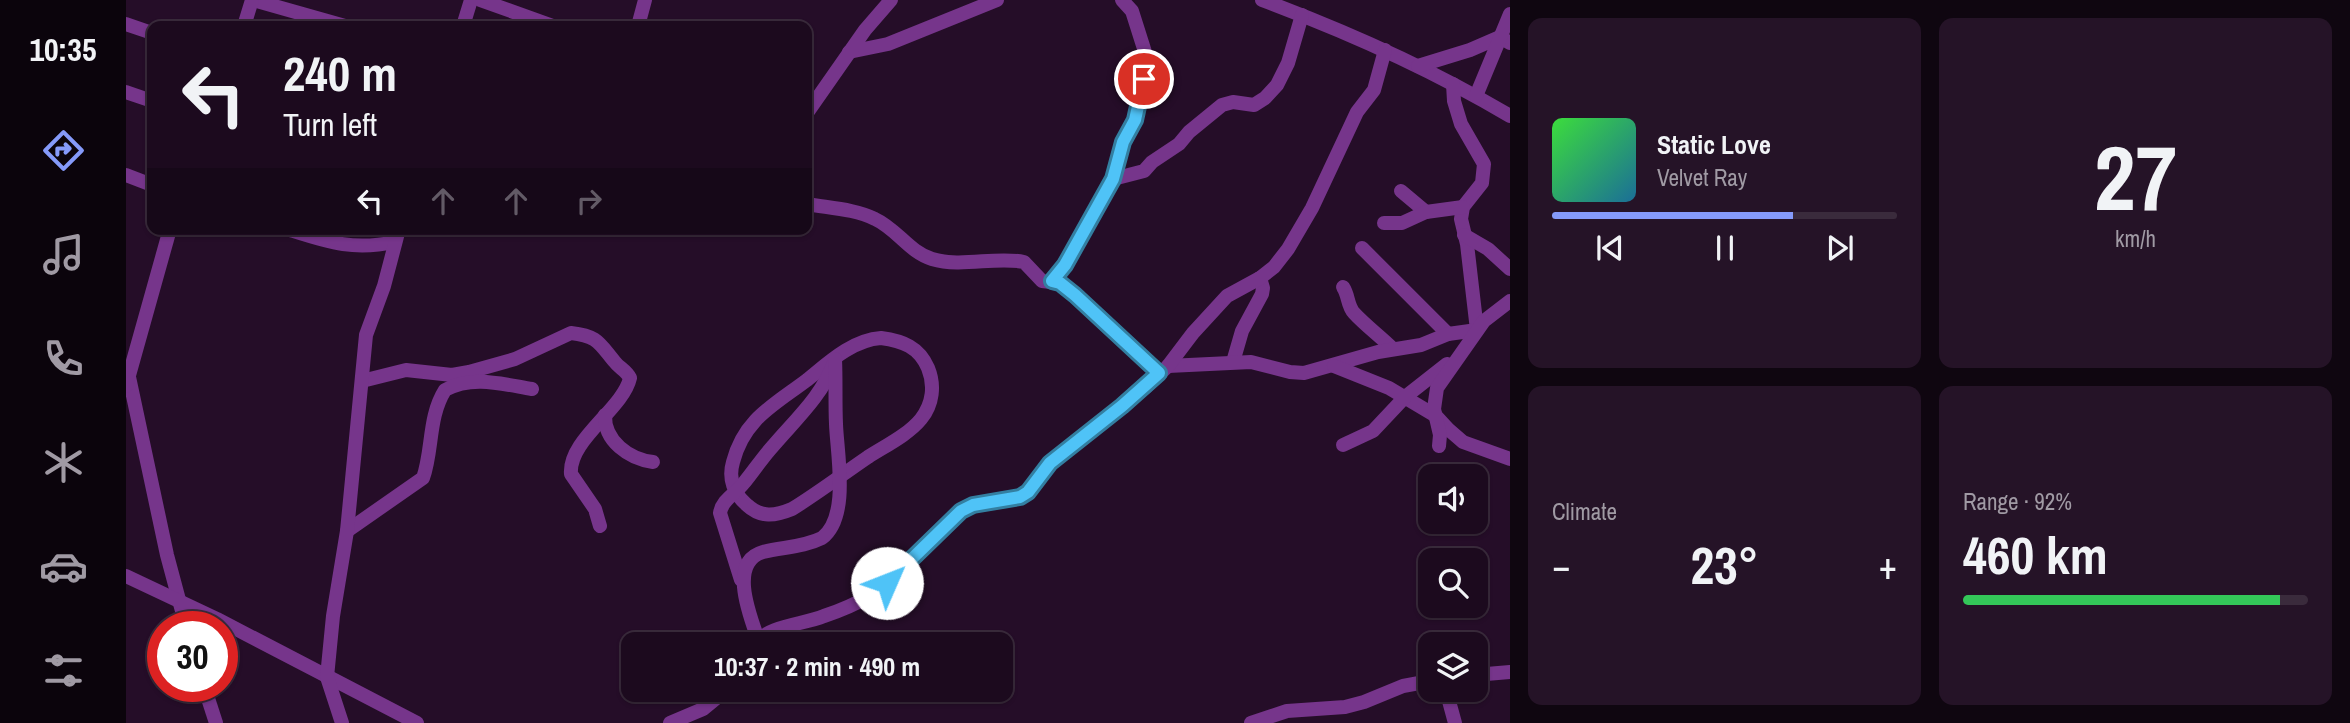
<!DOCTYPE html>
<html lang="en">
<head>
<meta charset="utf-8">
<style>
	body { margin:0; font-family:"Archivo Narrow",sans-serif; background:#251327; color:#f1f3f6; height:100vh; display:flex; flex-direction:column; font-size:26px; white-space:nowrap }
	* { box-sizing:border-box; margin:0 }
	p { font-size:23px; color:#a09aa4 }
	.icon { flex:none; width:38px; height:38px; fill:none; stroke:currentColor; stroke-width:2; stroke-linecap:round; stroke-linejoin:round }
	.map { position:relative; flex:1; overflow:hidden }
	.details { display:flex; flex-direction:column; gap:18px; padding:18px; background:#0f0610; width:840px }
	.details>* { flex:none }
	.banner { position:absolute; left:21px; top:21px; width:665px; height:214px; border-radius:14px; box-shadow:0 2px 5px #0004,0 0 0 2px #3a2b3c; background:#1c0a1e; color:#f1f3f6; overflow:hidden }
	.controls { position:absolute; left:1292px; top:464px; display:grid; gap:14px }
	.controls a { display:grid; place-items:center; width:70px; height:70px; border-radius:14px; background:#1c0a1e; box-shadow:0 2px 5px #0004,0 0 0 2px #3a2b3c; font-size:35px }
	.speed { position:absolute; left:21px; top:611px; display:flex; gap:14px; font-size:35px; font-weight:700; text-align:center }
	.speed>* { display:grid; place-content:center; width:91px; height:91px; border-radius:50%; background:#1c0a1e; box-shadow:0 2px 5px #0004,0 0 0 2px #3a2b3c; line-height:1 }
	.speed .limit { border:10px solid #d22; background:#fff; color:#111 }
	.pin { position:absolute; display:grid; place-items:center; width:60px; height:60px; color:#fff; margin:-30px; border:4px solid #fff; border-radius:50%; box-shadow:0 2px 7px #0007 }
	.me { position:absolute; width:77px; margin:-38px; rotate:46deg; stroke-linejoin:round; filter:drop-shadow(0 0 5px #0008) }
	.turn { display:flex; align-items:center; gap:24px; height:147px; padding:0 21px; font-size:32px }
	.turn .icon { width:91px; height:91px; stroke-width:2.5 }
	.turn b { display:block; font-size:49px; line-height:60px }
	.lanes { display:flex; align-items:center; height:66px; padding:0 21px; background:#0003; justify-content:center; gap:35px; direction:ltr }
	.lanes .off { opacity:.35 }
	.big { font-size:52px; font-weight:700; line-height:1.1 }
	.details .card { flex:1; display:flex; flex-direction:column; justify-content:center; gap:10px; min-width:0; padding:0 24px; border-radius:14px; background:#251327 }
	.details .dial { align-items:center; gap:0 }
	.dial b { font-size:91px; line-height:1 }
	.song { display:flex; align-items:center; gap:21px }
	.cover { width:84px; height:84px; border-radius:10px; background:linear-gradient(135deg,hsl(120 70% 55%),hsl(200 70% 35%)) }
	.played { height:7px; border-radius:4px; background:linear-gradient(90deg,#859afa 70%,#3a2b3c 70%) }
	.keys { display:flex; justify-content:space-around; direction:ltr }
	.heat { display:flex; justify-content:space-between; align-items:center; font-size:38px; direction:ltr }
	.charge { height:10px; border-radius:5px; background:linear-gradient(90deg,#34c759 92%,#3a2b3c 0) }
	.details .tiles { flex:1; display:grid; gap:18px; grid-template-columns:repeat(2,1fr) }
	.trip { position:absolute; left:495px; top:632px; width:392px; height:70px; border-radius:14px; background:#1c0a1e; box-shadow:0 2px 5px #0004,0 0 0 2px #3a2b3c; font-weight:700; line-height:70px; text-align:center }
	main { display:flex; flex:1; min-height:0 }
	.tabs { display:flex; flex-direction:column; width:126px; justify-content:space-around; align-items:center; background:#0b040c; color:#a09aa4 }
	.tabs .icon { width:49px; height:49px }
	.tabs .active { color:#859afa }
	.tabs b { font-size:32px; color:#f1f3f6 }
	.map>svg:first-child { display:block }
</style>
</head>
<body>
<main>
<nav class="tabs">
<b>10:35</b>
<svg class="icon active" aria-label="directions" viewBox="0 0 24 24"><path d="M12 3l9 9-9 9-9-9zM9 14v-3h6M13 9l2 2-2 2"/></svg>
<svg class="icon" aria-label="music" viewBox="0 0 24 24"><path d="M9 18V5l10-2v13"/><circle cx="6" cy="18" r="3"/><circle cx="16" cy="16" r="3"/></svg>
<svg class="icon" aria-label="phone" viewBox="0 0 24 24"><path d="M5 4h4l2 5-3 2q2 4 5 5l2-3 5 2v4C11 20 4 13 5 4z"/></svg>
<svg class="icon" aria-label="climate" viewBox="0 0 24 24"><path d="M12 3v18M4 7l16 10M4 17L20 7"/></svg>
<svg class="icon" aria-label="car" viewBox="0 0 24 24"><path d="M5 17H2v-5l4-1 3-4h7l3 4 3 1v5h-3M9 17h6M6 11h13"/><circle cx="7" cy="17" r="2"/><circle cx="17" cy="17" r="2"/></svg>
<svg class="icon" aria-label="filters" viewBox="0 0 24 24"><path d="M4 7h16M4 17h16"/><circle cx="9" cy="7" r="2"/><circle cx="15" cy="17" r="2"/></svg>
</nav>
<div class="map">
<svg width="1384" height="723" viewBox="0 0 1384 723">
	<rect width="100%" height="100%" fill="#250d28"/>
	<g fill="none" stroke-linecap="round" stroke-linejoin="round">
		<g stroke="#76358b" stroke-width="14">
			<polyline points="127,0 219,26"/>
			<polyline points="354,0 427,26"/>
			<path d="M 1136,0 C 1222,32 1305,69 1384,116"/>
			<polyline points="0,24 26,33"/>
			<polyline points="118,26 126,0"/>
			<polyline points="337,26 345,0"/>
			<polyline points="512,26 519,0"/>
			<polyline points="723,52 762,44 871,0"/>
			<polyline points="1292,66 1344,50 1374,37 1384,43"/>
			<polyline points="1327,84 1328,101 1335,124 1358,164 1356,183 1337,207 1335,219 1341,244 1351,330"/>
			<polyline points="0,92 26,101"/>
			<polyline points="1350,96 1384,14"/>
			<polyline points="681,113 739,30 765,0"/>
			<polyline points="0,175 26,185"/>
			<polyline points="987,179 1018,171 1026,162 1053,144 1063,132 1096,105 1107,102 1128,105 1139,98 1151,85 1162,63 1176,15"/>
			<polyline points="1275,191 1300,212"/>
			<path d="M 681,204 C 703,208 729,209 749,219 C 771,229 783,252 806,259 C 836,268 869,256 898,262 L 916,281 L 934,283 L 949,294 L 1033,373"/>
			<polyline points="1258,223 1276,223 1300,212 1337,207"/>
			<path d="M 161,229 C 202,242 226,251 269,242"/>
			<polyline points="1338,235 1362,249 1384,269"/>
			<polyline points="1236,248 1322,334"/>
			<polyline points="926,281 939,265 987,179 997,142 1009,119 1014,102 1019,52 1006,11 996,0"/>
			<path d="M 1217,287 C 1223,296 1221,305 1228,313 C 1240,326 1255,337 1267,349"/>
			<path d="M 755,338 C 777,341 793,347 802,368 C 809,385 807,404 795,419 C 782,435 759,446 742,457 C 717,474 692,493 666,509 C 649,516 635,518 621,505 C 608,494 602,479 607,462 C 618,419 648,405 681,380 C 702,363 726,340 755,338 Z"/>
			<polyline points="1107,362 1116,331 1136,294 1137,288 1134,278"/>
			<polyline points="1042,366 1125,362 1164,372 1178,373 1252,352 1295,345 1322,334 1351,330"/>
			<polyline points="1208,366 1263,388 1310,416 1322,429 1337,442 1384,459"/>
			<polyline points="3,377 41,555 60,626"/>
			<path d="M 236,381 L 280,370 L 326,375 L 343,372 L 389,359 L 445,333 C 472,336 473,343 488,361 C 493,368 500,370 504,378 C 497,409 442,440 445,474 L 469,509 L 474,526"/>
			<polyline points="0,386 44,229"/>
			<path d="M 479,415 C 478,441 503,459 527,462"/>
			<polyline points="1217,445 1247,431 1279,397 1321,364"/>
			<polyline points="1313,446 1314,435 1308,409 1311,388 1358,321 1384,301"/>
			<path d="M 221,531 L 297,478 C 307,450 302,417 319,390 C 346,375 376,384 406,389"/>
			<polyline points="0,576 91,619 291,723"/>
			<path d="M 615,580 L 594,513 C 596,500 609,494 617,484 C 627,472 636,458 647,446 C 669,420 696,396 708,363"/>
			<path d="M 632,639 C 624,616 602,562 637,552 C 657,547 678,547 696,538 C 724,517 711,454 710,424 C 709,402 710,380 709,359"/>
			<path d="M 628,644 C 644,625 676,625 698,616 C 713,611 730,604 743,596 C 778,574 804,538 835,511 L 847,505 L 894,497 L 902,492 L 924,463 L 1020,387 L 1042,366 L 1067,333 L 1101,296 L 1134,278 L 1148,267 L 1162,249 L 1186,208 L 1231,112 L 1248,90 L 1259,50"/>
			<polyline points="1349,675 1384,672"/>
			<polyline points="78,686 90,723"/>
			<polyline points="1320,690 1329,723"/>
			<polyline points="216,723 201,677 207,616 221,531 240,335 258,286 273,229"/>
			<polyline points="544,723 577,709 600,690"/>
			<polyline points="1125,723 1161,711 1219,707 1238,702 1277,686 1304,681"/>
		</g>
	</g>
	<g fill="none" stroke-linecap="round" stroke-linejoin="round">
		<g stroke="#337fa1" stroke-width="18">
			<polyline id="route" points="761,583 835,511 847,505 894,497 902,492 924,463 996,406 1033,373 949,295 934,283 926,281 939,265 987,179 997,142 1009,120 1018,79"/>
		</g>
		<use href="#route" stroke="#4fc3f7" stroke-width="12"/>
	</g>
</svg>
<div class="controls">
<a><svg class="icon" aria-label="sound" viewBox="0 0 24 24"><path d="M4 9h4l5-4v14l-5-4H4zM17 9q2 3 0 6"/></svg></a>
<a><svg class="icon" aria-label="search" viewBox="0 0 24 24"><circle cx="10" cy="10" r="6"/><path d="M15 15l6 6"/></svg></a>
<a><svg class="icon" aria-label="layers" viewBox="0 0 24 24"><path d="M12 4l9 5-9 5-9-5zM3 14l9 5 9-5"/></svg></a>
</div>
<div class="speed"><div class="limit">30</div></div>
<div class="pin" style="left:1018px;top:79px;background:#d93025"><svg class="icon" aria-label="arrive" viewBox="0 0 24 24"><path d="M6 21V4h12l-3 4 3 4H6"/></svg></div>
<svg class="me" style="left:761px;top:583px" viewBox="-20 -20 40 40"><circle r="19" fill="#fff"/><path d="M0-13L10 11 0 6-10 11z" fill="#4fc3f7"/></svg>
<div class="trip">10:37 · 2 min · 490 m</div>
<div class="banner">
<div class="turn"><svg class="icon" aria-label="left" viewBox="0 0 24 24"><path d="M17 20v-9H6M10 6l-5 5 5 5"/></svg><div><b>240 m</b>Turn left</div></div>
<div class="lanes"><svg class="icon" aria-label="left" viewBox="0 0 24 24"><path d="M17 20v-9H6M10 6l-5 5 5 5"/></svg><svg class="icon off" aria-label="ahead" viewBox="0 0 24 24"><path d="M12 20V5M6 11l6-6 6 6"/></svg><svg class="icon off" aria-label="ahead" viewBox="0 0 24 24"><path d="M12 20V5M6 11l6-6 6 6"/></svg><svg class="icon off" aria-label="right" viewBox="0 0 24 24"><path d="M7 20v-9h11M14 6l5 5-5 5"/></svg></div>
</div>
</div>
<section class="details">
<div class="tiles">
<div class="card">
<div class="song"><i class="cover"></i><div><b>Static Love</b><p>Velvet Ray</p></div></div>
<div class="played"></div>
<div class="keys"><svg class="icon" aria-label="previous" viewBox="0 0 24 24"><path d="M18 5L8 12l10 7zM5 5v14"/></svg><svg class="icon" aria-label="pause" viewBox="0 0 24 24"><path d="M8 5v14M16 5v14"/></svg><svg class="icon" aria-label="next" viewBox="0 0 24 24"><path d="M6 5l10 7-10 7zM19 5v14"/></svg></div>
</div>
<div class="card dial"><b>27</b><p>km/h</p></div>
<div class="card"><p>Climate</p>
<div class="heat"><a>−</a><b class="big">23°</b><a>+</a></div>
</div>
<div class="card"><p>Range · 92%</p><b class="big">460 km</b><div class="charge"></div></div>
</div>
</section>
</main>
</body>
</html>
